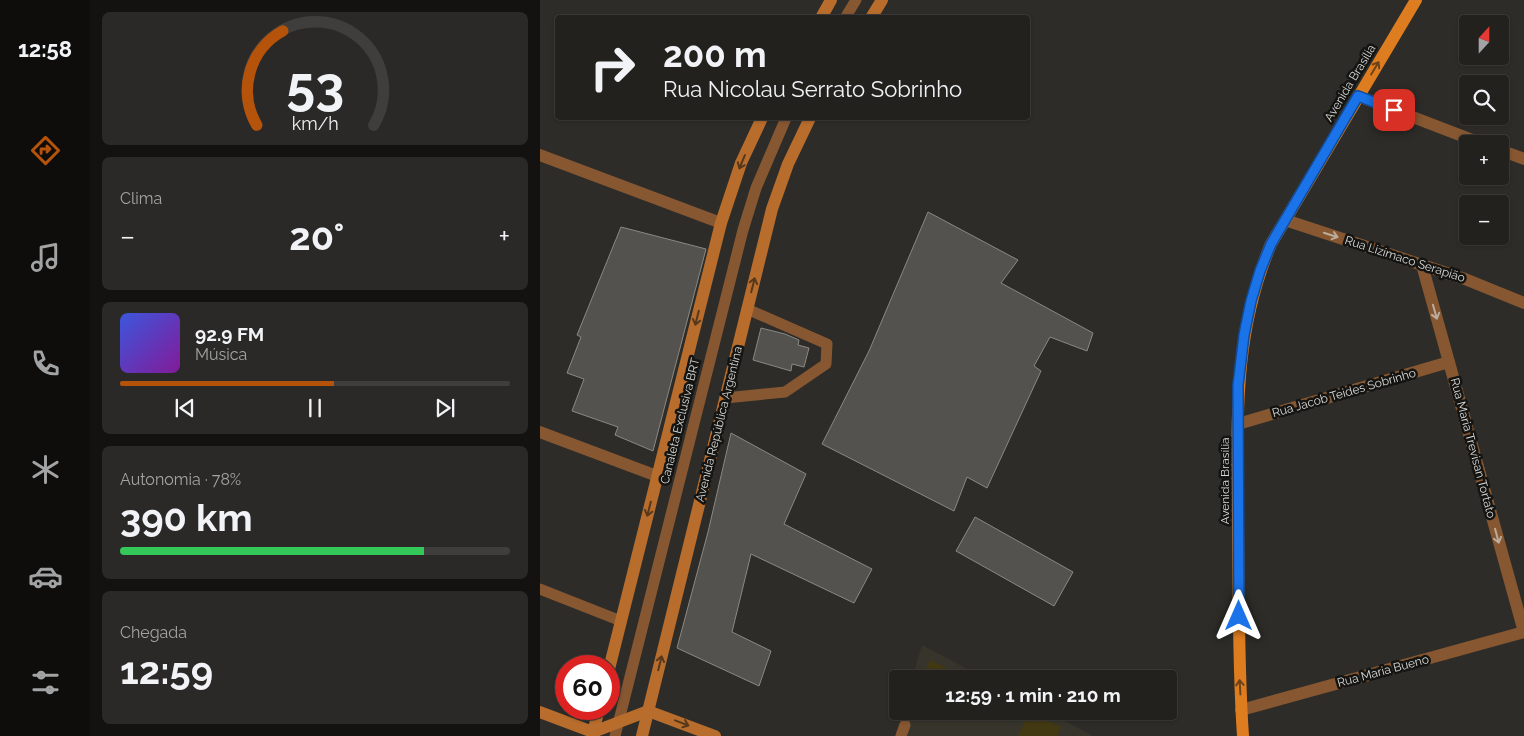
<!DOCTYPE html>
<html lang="pt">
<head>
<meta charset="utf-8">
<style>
	body { margin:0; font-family:Raleway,sans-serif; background:#2a2927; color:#f1f3f6; height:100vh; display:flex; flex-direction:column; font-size:19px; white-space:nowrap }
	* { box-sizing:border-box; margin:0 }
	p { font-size:16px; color:#a2a3a4 }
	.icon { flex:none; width:28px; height:28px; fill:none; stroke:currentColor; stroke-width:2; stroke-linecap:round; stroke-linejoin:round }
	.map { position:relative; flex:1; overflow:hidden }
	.sheet { display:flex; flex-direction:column; gap:12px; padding:12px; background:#131210; width:450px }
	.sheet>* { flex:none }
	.hud { position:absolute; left:15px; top:15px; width:475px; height:105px; border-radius:5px; box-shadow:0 1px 4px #0004,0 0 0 1px #3f3e3c; background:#22211e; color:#f1f3f6; overflow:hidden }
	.needle { width:32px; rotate:21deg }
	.fabs { position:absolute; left:919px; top:15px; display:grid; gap:10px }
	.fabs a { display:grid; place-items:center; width:50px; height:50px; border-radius:5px; background:#22211e; box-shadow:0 1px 4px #0004,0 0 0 1px #3f3e3c; font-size:25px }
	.speed { position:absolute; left:15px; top:655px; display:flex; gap:10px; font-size:25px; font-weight:700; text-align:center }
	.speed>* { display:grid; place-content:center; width:65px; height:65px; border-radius:50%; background:#22211e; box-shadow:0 1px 4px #0004,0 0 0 1px #3f3e3c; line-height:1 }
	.speed .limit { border:8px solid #d22; background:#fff; color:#111 }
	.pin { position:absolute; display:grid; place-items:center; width:42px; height:42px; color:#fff; margin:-21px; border-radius:10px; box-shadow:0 2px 8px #0006 }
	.me { position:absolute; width:55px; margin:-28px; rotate:0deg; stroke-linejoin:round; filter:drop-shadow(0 0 4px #0008) }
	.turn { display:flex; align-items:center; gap:18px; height:105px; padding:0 25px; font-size:22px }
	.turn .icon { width:65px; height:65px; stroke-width:2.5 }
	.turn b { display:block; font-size:35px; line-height:42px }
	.big { font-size:38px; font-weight:700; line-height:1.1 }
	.sheet .card { flex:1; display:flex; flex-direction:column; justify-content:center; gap:8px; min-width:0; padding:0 18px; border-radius:8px; background:#2a2927 }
	.sheet .dial { align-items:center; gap:0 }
	.dial svg { height:130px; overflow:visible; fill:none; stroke:#3f3e3c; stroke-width:7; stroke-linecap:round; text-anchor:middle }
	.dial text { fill:#f1f3f6; stroke:none }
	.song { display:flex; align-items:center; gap:15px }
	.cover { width:60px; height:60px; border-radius:8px; background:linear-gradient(135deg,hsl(230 70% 55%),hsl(290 70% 35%)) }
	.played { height:5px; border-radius:2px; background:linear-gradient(90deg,#b45309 55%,#3f3e3c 55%) }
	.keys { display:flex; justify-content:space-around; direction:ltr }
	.heat { display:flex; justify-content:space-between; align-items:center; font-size:28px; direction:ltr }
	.charge { height:8px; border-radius:4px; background:linear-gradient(90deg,#34c759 78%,#3f3e3c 0) }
	.trip { position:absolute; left:349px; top:670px; width:288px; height:50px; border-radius:5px; background:#22211e; box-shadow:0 1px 4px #0004,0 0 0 1px #3f3e3c; font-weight:700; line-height:50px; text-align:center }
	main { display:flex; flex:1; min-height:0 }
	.dock { display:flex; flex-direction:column; width:90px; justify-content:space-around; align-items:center; background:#0e0d0c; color:#a2a3a4 }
	.dock .icon { width:35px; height:35px }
	.dock .selected { color:#b45309 }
	.dock b { font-size:22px; color:#f1f3f6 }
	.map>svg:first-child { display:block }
</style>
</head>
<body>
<main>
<nav class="dock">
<b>12:58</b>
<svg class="icon selected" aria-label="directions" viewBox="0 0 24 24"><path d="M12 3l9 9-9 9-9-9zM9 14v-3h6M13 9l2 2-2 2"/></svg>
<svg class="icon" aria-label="music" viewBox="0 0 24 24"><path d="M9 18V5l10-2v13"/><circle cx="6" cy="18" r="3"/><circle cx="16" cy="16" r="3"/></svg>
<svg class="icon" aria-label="phone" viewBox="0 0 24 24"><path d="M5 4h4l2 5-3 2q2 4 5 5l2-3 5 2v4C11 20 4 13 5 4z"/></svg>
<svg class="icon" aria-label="climate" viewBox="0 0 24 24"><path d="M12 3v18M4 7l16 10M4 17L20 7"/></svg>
<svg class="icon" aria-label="car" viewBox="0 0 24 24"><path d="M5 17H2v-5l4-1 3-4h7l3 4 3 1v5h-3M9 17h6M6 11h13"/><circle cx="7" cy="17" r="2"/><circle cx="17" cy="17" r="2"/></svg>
<svg class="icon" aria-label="filters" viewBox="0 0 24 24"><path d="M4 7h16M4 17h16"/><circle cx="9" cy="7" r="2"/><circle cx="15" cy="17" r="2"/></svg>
</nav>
<section class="sheet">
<div class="card dial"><svg viewBox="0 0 100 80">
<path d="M14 69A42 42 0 1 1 86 69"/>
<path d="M14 69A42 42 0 0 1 30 11" stroke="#b45309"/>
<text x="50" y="56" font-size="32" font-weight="700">53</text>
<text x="50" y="72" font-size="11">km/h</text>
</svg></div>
<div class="card"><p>Clima</p>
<div class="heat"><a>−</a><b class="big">20°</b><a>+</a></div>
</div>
<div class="card">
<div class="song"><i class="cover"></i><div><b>92.9 FM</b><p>Música</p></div></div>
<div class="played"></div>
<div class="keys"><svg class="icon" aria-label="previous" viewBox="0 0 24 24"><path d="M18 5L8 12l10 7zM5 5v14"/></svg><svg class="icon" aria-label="pause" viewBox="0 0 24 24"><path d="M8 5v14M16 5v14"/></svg><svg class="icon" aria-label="next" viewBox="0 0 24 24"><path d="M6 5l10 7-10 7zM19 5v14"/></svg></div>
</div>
<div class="card"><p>Autonomia · 78%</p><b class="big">390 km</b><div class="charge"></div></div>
<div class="card"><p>Chegada</p><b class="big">12:59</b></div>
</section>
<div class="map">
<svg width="984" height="736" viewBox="0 0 984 736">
	<rect width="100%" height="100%" fill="#2d2c28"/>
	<g fill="#37352b">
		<polygon points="382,645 446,679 372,679"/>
		<polygon points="363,711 506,711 553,736 355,736"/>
	</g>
	<g fill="#423912">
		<polygon points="390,660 411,670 406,679 381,679"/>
		<polygon points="489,713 521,727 517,736 478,736"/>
	</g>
	<g fill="#53524e" stroke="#8a8984">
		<polygon points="388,212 478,260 461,283 553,333 547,351 510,337 494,366 501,371 447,488 427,477 414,511 282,444 329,351"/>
		<polygon points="81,227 166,249 113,451 75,435 78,427 32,411 44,379 27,373 41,337 37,335"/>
		<polygon points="221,328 245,334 259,340 258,345 269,348 264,367 252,364 251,371 213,360"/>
		<polygon points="191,433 266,474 244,524 332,569 314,603 211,554 192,632 231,651 219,686 137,648 168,532"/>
		<polygon points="435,517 533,572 514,606 416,551"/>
	</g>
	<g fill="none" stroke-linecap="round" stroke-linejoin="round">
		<g stroke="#865731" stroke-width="11">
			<polyline points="305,18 316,0"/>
			<polyline points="185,398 245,392 286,364 287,344 207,309"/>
			<polyline points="0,589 81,621"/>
			<polyline points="75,736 203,230 216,188 246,118"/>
			<polyline points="361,736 365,725"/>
		</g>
		<g stroke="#865731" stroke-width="12">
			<polyline points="818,96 943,144"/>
			<polyline points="960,150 984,159"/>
			<polyline points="0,155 181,223"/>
			<polyline points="745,220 925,279 984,303"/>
			<polyline points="882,265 984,632"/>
			<polyline points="698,424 909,362"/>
			<polyline points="0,432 117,476"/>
			<polyline points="701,710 984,632"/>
		</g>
		<g stroke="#b86d2c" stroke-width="12">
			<polyline points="281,18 291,0"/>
			<polyline points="331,18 342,0"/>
			<polyline points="69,669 181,223 201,163 222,118"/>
			<polyline points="108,711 175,736"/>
			<polyline points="0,712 53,732 108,711"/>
			<polyline points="52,736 59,709"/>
			<polyline points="102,736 232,209 248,164 270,118"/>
		</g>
		<path stroke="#de7d20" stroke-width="12" d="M 703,736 C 698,665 699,595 698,524 C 698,424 691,339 731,244 L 876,0"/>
	</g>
	<defs><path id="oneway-shaft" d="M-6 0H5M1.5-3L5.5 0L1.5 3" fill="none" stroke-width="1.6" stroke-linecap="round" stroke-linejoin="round" transform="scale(1.25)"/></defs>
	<g stroke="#6f4318">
		<use href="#oneway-shaft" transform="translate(835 68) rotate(-59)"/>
		<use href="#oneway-shaft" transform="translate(700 687) rotate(-93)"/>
	</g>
	<g stroke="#56381c">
		<use href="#oneway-shaft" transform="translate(202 162) rotate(113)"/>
		<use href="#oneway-shaft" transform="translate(213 285) rotate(-76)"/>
		<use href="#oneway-shaft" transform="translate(157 318) rotate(104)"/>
		<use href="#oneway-shaft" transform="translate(109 509) rotate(104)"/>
		<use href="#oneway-shaft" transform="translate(120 663) rotate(-76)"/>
		<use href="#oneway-shaft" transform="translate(142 723) rotate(21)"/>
	</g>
	<g stroke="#bcac9c">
		<use href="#oneway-shaft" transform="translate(791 235) rotate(18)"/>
		<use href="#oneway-shaft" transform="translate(895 312) rotate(74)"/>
		<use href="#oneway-shaft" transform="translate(957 536) rotate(75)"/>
	</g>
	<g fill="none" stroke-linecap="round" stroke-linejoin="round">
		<g stroke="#114b97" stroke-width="12">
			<polyline id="route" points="699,616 698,385 704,335 711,301 720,271 731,244 818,96 854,110"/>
		</g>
		<use href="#route" stroke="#1a73e8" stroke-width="9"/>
	</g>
	<g text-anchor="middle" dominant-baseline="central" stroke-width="5" stroke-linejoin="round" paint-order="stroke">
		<g font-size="12" fill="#d9d9d6" stroke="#141412">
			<text transform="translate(810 83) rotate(-59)">Avenida Brasília</text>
			<text transform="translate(865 259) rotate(18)">Rua Lizímaco Serapião</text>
			<text transform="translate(804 393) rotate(-16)">Rua Jacob Teides Sobrinho</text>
			<text transform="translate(140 421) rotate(-76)">Canaleta Exclusiva BRT</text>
			<text transform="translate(179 424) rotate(-76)">Avenida República Argentina</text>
			<text transform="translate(933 448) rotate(75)">Rua Maria Trevisan Tortato</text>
			<text transform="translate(685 481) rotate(-90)">Avenida Brasília</text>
			<text transform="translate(843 671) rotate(-15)">Rua Maria Bueno</text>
		</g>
	</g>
</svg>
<div class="fabs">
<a><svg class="needle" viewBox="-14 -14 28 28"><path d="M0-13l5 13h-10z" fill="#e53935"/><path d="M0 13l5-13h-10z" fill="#a2a3a4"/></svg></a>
<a><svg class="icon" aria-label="search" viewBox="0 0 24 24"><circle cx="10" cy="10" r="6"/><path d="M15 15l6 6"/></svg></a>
<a>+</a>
<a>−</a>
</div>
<div class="speed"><div class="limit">60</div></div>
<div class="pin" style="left:854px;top:110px;background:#d93025"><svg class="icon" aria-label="arrive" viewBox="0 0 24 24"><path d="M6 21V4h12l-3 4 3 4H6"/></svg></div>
<svg class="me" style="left:699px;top:616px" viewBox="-20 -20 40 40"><path d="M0-17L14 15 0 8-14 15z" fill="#1a73e8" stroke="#fff" stroke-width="4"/></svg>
<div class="trip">12:59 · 1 min · 210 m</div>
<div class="hud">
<div class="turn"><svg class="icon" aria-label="right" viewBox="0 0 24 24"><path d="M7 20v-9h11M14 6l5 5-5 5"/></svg><div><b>200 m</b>Rua Nicolau Serrato Sobrinho</div></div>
</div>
</div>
</main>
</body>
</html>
